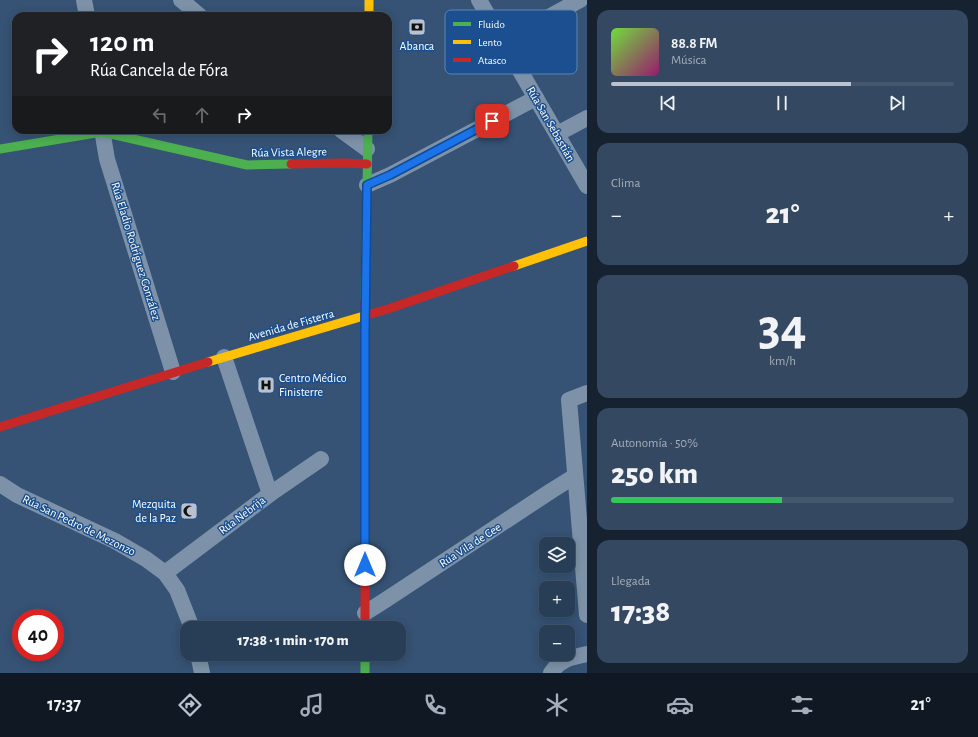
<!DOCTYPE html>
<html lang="es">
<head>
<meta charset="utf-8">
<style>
	body { margin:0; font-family:"Alegreya Sans",sans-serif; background:#344961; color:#f1f3f6; height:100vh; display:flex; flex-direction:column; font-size:15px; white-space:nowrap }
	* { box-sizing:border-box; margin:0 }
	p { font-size:13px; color:#a5aeba }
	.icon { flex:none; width:22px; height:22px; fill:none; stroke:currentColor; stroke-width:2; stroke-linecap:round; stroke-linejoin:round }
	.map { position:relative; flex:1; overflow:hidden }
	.side { display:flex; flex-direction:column; gap:10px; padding:10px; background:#162230; width:391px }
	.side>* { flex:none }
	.top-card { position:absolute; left:12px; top:12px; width:380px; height:122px; border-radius:12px; box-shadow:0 2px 10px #0003,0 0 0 1px #44576d; background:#202124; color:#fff; overflow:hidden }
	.fabs { position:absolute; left:539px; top:537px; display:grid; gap:8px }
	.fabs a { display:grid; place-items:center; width:36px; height:36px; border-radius:8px; background:#283e57; box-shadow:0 2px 10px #0003,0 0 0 1px #44576d; font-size:20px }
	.speed { position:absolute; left:12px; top:609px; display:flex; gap:8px; font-size:20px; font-weight:700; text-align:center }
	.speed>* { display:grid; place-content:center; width:52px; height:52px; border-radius:50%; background:#283e57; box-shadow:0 2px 10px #0003,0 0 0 1px #44576d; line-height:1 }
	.speed .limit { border:6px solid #d22; background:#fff; color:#111 }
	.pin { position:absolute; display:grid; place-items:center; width:34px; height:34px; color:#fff; margin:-17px; border-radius:8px; box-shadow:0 2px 6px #0006 }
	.me { position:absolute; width:44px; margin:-22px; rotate:0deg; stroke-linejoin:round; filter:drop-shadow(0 0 3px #0008) }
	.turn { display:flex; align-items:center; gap:14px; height:84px; padding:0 12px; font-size:18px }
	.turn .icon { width:52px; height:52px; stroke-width:2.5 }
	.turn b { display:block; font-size:28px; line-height:34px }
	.lanes { display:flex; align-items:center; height:38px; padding:0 12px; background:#0003; justify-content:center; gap:20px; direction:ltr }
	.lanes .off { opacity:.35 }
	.big { font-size:30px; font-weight:800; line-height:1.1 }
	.side .widget { flex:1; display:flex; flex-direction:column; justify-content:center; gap:6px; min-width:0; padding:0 14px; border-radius:12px; background:#344961 }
	.side .dial { align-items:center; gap:0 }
	.dial b { font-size:52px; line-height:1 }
	.song { display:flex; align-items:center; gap:12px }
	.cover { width:48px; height:48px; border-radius:6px; background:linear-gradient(135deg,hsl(100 70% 55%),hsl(320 70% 35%)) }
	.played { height:4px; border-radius:2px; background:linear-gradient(90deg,#b9c2ce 70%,#44576d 70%) }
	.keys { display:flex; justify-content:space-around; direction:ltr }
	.heat { display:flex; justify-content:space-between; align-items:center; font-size:22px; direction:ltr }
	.charge { height:6px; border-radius:3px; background:linear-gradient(90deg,#34c759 50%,#44576d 0) }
	.trip { position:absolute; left:180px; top:621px; width:226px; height:40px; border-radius:12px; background:#283e57; box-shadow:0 2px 10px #0003,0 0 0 1px #44576d; font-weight:800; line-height:40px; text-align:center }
	.tab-bar { display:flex; height:64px; justify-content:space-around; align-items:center; background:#101923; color:#a5aeba }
	.tab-bar .icon { width:28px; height:28px }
	.tab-bar .current { color:#b9c2ce }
	.tab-bar b { font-size:18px; color:#f1f3f6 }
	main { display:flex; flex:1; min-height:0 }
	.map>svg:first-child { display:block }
</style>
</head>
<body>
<main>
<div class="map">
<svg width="587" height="673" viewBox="0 0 587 673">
	<rect width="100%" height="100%" fill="#365274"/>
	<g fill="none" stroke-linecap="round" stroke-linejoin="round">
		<g stroke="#7d92a8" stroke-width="16">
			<polyline points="84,0 87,16"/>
			<polyline points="181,0 200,16"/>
			<polyline points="479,0 587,186"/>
			<polyline points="503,42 580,0"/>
			<polyline points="102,130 107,159 173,372"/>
			<polyline points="341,130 367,149"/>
			<polyline points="557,134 587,118"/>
			<polyline points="367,185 390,175 536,98"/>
			<polyline points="224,357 270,494"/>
			<polyline points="587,393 569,400 587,615"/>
			<polyline points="0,484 17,495 115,541 146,559 165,573 177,590 192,628"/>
			<polyline points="165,573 270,494 321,459"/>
			<polyline points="365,613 384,601 551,491 575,476"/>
			<polyline points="198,654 202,673"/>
			<path d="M 551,673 C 560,659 572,657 587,654"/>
		</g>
		<g stroke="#4caf50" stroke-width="9">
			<polyline points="0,149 102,132 247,165 291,164"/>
			<polyline points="365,299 368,130"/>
			<polyline points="365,654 365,673"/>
		</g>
		<g stroke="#ffc107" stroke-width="9">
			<polyline points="369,0 369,16"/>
			<polyline points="514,266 587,241"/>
			<polyline points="208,362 367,315"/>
		</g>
		<g stroke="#c62828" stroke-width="9">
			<polyline points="291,164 345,163 367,164"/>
			<polyline points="367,315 388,309 514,266"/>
			<polyline points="0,427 208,362"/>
			<polyline points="365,628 365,299"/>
		</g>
	</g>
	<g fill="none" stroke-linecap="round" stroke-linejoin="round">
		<g stroke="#114b97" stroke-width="10">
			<polyline id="route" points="365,565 365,330 367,185 390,175 492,121"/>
		</g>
		<use href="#route" stroke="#1a73e8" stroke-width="7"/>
	</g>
	<defs>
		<g id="bank-square" transform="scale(0.9)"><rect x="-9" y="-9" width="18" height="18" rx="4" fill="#b9c2ce" stroke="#1b4f8f"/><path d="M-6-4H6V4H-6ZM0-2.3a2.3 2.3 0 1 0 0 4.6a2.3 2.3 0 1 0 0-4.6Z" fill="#111"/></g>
		<g id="hospital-square" transform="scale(0.9)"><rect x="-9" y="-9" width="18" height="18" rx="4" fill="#b9c2ce" stroke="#1b4f8f"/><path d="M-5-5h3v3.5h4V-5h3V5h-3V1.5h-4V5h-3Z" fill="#111"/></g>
		<g id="mosque-square" transform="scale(0.9)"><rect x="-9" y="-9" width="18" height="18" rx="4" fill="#b9c2ce" stroke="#1b4f8f"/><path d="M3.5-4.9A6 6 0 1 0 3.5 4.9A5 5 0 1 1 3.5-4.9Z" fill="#111"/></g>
	</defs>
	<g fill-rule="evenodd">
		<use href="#bank-square" x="417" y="27"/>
		<use href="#hospital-square" x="266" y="385"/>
		<use href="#mosque-square" x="189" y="511"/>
	</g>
	<g text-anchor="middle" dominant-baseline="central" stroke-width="3" stroke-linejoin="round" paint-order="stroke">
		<g font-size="12" fill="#fff" stroke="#1b4f8f">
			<text x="417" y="46">Abanca</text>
			<text x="279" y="378" text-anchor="start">Centro Médico<tspan x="279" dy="14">Finisterre</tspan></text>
			<text x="176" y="504" text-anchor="end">Mezquita<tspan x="176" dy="14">de la Paz</tspan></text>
		</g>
		<g font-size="12" fill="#fff" stroke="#1b4f8f">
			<text transform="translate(551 124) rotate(60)">Rúa San Sebastián</text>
			<text transform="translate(289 152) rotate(-1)">Rúa Vista Alegre</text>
			<text transform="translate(136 251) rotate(73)">Rúa Eladio Rodríguez González</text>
			<text transform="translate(291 325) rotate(-16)">Avenida de Fisterra</text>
			<text transform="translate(242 515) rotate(-37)">Rúa Nebrija</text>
			<text transform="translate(79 525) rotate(26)">Rúa San Pedro de Mezonzo</text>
			<text transform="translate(470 545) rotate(-33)">Rúa Vila de Cee</text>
		</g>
	</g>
	<rect x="445" y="10" width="132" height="64" rx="6" fill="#1b4f8f" stroke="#5f84b1" stroke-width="1"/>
	<rect x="453" y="22" width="18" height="4" fill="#4caf50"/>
	<rect x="453" y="40" width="18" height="4" fill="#ffc107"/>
	<rect x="453" y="58" width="18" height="4" fill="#c62828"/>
	<g font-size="11" fill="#fff">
		<text x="478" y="28">Fluido</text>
		<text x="478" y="46">Lento</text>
		<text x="478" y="64">Atasco</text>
	</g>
</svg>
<div class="fabs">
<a><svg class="icon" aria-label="layers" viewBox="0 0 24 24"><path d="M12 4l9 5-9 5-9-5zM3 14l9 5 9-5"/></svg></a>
<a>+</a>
<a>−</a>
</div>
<div class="speed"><div class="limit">40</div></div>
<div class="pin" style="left:492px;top:121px;background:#d93025"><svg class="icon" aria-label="arrive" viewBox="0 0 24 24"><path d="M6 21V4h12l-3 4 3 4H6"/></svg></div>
<svg class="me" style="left:365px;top:565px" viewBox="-20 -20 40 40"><circle r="19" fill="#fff"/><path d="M0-13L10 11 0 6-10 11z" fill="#1a73e8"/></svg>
<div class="trip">17:38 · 1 min · 170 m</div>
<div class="top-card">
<div class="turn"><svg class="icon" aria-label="right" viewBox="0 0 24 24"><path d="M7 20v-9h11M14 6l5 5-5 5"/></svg><div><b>120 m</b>Rúa Cancela de Fóra</div></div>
<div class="lanes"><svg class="icon off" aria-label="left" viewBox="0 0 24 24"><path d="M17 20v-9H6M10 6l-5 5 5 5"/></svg><svg class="icon off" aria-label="ahead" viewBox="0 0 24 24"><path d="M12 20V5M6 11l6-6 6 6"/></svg><svg class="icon" aria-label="right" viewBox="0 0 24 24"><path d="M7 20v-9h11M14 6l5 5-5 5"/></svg></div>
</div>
</div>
<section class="side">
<div class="widget">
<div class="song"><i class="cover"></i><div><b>88.8 FM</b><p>Música</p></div></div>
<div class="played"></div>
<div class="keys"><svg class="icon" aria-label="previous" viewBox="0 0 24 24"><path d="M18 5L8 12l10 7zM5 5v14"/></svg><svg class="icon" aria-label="pause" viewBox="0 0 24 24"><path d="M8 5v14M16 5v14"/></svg><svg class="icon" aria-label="next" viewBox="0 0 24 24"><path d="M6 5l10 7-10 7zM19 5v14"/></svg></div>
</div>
<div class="widget"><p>Clima</p>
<div class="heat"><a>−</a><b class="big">21°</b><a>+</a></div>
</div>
<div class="widget dial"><b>34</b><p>km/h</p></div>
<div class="widget"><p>Autonomía · 50%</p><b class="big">250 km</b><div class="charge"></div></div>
<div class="widget"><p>Llegada</p><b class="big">17:38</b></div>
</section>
</main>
<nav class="tab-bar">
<b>17:37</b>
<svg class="icon current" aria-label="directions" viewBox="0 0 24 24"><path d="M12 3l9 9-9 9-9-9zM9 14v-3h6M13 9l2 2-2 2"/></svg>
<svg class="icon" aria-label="music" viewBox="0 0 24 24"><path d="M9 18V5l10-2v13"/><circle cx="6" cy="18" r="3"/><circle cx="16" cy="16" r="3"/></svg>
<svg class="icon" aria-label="phone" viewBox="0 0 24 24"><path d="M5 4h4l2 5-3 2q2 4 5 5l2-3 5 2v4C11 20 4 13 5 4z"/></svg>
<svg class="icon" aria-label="climate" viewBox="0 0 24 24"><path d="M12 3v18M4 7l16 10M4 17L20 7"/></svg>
<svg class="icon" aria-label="car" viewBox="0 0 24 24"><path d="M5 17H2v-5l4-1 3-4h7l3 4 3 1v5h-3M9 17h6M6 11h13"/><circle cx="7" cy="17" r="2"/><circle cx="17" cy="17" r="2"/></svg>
<svg class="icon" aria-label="filters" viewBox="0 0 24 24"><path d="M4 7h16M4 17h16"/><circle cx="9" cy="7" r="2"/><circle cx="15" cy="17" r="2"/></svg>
<b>21°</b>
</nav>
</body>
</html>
